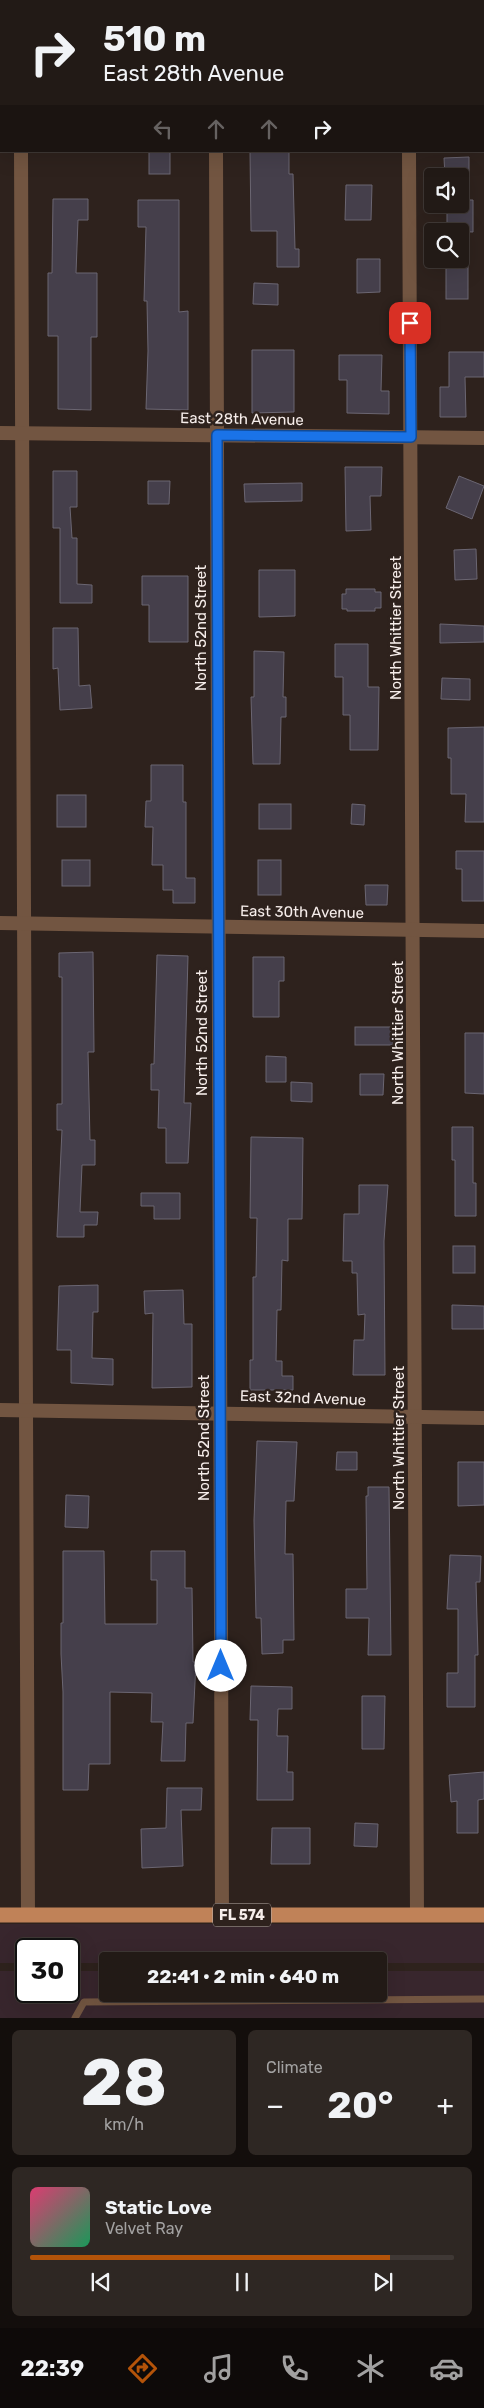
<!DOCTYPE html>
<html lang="en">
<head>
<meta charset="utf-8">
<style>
	body { margin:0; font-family:Rubik,sans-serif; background:#2e2723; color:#f1f3f6; height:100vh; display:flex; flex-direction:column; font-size:19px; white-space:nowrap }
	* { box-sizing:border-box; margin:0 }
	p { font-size:16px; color:#a2a1a1 }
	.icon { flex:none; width:28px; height:28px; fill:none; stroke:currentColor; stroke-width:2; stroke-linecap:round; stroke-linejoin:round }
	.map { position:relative; height:2018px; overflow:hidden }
	.sheet { display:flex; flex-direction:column; gap:12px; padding:12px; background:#130e0c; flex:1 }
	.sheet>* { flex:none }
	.banner { position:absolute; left:0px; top:0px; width:485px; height:152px; box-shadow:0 5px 20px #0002,0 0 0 1px #3f3835; background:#221a16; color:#f1f3f6; overflow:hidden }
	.buttons { position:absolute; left:424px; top:168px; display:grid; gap:10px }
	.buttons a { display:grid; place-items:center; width:45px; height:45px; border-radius:5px; background:#221a16; box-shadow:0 5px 20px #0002,0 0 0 1px #3f3835; font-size:25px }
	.speed { position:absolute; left:15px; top:1938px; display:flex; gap:10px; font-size:25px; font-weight:700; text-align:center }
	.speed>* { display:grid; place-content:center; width:65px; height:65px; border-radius:50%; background:#221a16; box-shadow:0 5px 20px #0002,0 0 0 1px #3f3835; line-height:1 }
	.speed .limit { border:2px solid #111; border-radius:8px; background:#fff; color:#111 }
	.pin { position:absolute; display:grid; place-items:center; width:42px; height:42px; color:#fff; margin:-21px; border-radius:10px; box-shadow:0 2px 8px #0006 }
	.me { position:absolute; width:55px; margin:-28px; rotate:0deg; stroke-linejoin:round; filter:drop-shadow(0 0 4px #0008) }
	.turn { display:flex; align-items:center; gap:18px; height:105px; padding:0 20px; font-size:22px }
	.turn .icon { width:65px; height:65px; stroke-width:2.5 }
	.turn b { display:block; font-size:35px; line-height:42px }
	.lanes { display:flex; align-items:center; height:48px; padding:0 20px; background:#0003; justify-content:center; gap:25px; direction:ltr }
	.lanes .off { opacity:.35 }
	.big { font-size:38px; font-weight:700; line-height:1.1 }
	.sheet .tile { flex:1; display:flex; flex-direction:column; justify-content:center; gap:8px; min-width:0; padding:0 18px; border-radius:8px; background:#2e2723 }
	.sheet .dial { align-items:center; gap:0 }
	.dial b { font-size:65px; line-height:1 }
	.song { display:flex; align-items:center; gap:15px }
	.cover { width:60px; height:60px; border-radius:8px; background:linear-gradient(135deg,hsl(340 70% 55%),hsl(150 70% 35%)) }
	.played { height:5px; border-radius:2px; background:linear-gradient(90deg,#b45309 85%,#3f3835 85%) }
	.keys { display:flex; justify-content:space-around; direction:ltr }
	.heat { display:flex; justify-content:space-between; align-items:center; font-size:28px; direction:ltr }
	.sheet .tiles { flex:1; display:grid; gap:12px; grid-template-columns:1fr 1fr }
	.tile:last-child { grid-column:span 2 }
	.trip { position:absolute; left:99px; top:1952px; width:288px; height:50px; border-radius:5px; background:#221a16; box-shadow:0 5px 20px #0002,0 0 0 1px #3f3835; font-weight:700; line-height:50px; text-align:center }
	.tabs { display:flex; height:80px; justify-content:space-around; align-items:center; background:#0e0a09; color:#a2a1a1 }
	.tabs .icon { width:35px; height:35px }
	.tabs .current { color:#b45309 }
	.tabs b { font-size:22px; color:#f1f3f6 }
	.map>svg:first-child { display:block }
</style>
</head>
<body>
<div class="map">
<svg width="484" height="2018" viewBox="0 0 484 2018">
	<rect width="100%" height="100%" fill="#2e221d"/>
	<g fill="#38262d">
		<polygon points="0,1924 484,1924 484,1963 69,1963 69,1949 26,1949 26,1963 0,1963"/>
		<polygon points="0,1971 26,1971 26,1991 69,1991 69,1971 107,1971 108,1994 378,1994 378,1971 484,1971 484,2018 0,2018"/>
	</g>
	<g fill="#453f4b" stroke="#6b6672">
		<rect x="149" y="151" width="21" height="23"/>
		<polygon points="250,151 289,151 289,174 293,174 295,249 299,249 299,267 277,267 277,231 251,231"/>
		<polygon points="469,157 469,176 445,176 444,158"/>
		<polygon points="346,185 372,185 371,220 345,220"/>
		<polygon points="53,199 88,199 88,220 78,220 76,273 97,273 97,337 91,337 91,410 58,409 58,336 48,336 48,273 52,273"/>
		<polygon points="138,200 179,200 179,312 188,311 188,410 146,409 148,351 147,301 144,301 146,227 138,227"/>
		<polygon points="460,200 473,200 473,232 447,231 447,204 460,204"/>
		<polygon points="357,259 380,259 380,292 357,293"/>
		<rect x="446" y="259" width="22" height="40"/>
		<polygon points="254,283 278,284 278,305 253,304"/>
		<polygon points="252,350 294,350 294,412 252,413"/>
		<polygon points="449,352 484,352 484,377 465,377 466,417 440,417 440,387 449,387"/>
		<polygon points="339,355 382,355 381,391 389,391 389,414 347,413 347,380 339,380"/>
		<polygon points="345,467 382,467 381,496 370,496 371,530 346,531"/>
		<polygon points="53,471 77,471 77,507 70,507 72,538 77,538 77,584 92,585 92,603 60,603 60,528 53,528"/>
		<polygon points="459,476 484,486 472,519 446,508"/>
		<polygon points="148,481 170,481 169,504 148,504"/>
		<polygon points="302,483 302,501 245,502 244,484"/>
		<polygon points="476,549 477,579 455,580 454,550"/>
		<polygon points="259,570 295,570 295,616 259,617"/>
		<polygon points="142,576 188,576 188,642 149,642 149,605 142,605"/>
		<polygon points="346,589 375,589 375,592 381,592 381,608 375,608 375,611 347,611 347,609 342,609 342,594 346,594"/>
		<polygon points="440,624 484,626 484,642 440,643"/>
		<polygon points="53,628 78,628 79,686 90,685 92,708 60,710 58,668 53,669"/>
		<polygon points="335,644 368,644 368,687 379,687 378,750 350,750 350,715 343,715 343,677 335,677"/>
		<polygon points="254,651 284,652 283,697 286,697 286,717 281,717 280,764 253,764 251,697 254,697"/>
		<polygon points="442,678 470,679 470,700 441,699"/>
		<polygon points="484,727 484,822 465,822 466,794 451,794 451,758 448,758 448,728"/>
		<polygon points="151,765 183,765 183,802 186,802 186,878 195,878 195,903 173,903 173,890 163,890 163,865 152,865 153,827 145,827 146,801 151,801"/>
		<rect x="57" y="795" width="29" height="32"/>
		<rect x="259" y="804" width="32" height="25"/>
		<polygon points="352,804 365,805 364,825 351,824"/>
		<polygon points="456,851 484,851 484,901 462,901 462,869 456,869"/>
		<rect x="62" y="860" width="28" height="26"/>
		<rect x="258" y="860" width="23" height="35"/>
		<polygon points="365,885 388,885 387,905 366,905"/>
		<polygon points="93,952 94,1052 88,1052 90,1140 95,1140 95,1165 82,1165 80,1212 98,1212 97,1225 84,1225 84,1237 57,1237 62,1130 57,1130 57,1104 62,1104 62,977 59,977 59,953"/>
		<polygon points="157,955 188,956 184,1103 191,1103 188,1163 166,1163 166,1128 158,1128 159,1090 151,1090 151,1064 154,1064"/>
		<polygon points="253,957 284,957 284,981 279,981 279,1017 253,1017"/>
		<rect x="355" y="1027" width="38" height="18"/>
		<polygon points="465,1033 484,1033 484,1094 465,1093"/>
		<polygon points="266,1056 286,1057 286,1082 266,1082"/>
		<polygon points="360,1074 384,1074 383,1095 360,1095"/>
		<polygon points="291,1082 312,1083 312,1102 291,1101"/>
		<polygon points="452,1127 473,1127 473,1183 476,1183 476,1216 455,1216 455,1160 452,1160"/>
		<polygon points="251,1137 303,1138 302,1219 288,1219 288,1261 282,1260 281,1310 277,1310 276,1361 282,1361 282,1376 293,1376 293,1390 250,1390 250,1360 253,1360 253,1277 256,1277 257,1218 250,1218"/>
		<polygon points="359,1185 388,1185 384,1241 385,1375 353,1375 354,1340 364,1340 365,1314 358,1315 357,1273 352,1273 352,1261 343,1261 344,1214 359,1214"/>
		<polygon points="141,1193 180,1193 180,1219 154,1219 154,1206 141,1206"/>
		<rect x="453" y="1246" width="22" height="27"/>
		<polygon points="98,1285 98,1312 93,1312 92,1358 113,1359 113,1385 71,1383 71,1350 57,1350 59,1286"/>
		<polygon points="183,1290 184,1324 192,1324 192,1387 152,1388 153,1313 145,1314 144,1291"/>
		<polygon points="452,1305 484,1306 484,1329 452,1329"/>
		<polygon points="257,1441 297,1442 294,1501 286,1501 285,1554 293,1554 294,1640 283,1640 283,1653 262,1654 261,1618 256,1618 254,1520"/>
		<polygon points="337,1452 357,1452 357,1470 336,1470"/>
		<polygon points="458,1462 484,1462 484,1505 458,1506"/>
		<polygon points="368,1487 389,1487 391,1655 368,1655 369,1618 346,1618 346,1589 367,1589 366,1496 368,1496"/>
		<polygon points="66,1495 89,1496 88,1528 65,1527"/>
		<polygon points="63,1551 104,1551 105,1624 157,1624 157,1580 151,1580 151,1551 185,1551 185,1588 192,1588 193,1662 196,1662 193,1723 186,1723 185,1761 161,1761 163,1722 151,1722 152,1693 110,1692 110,1764 89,1764 88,1790 63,1790 63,1692 61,1654 61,1623 63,1623"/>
		<polygon points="450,1555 481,1556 480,1582 476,1582 478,1655 475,1655 475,1707 447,1707 447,1673 458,1673 458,1609 447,1609"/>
		<polygon points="251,1686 292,1687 292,1709 278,1709 277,1736 288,1736 287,1772 293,1772 293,1800 257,1800 258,1720 250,1720"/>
		<polygon points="362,1696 385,1696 384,1749 362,1749"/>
		<polygon points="484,1772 484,1799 478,1800 478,1833 457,1833 457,1801 451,1802 449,1775"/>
		<polygon points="167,1788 202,1788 201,1810 181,1810 183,1866 142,1868 141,1829 166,1828"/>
		<polygon points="355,1823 378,1824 377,1847 354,1846"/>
		<polygon points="272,1828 310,1828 310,1864 271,1864"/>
	</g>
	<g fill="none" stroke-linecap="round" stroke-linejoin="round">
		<polyline stroke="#725541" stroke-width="7" points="75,2018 84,2002 484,1999"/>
		<g stroke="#725541" stroke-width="14">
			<polyline points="20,0 20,1"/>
			<polyline points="215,0 215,1"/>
			<polyline points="409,0 409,1"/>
			<polyline points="21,151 28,1915"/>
			<polyline points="216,151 222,1915"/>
			<polyline points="409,151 417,1915"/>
			<polyline points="0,433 484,438"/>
			<polyline points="0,923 484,931"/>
			<polyline points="0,1410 484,1418"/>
		</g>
		<polyline stroke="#c08258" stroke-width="15" points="0,1915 484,1915"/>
	</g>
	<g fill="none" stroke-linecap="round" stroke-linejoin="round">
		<g stroke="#114b97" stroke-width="12">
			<polyline id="route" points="221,1666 217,435 411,437 410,323"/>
		</g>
		<use href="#route" stroke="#1a73e8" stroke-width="9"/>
	</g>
	<g text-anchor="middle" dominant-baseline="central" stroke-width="5" stroke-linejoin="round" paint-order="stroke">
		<rect fill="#2e221d" stroke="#bab0ac" stroke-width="1" x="213" y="1903.5" width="58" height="23" rx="4"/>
		<g font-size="14" font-weight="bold" fill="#f6edea">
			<text x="242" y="1915">FL 574</text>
		</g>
		<g font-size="15" fill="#f6edea" stroke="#2e221d">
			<text transform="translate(242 419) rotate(1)">East 28th Avenue</text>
			<text transform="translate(201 628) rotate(-90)">North 52nd Street</text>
			<text transform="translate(396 628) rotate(-90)">North Whittier Street</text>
			<text transform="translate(302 912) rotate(1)">East 30th Avenue</text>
			<text transform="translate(202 1033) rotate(-90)">North 52nd Street</text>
			<text transform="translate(398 1033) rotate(-90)">North Whittier Street</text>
			<text transform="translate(303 1398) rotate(2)">East 32nd Avenue</text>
			<text transform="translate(204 1438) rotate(-90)">North 52nd Street</text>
			<text transform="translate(399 1438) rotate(-90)">North Whittier Street</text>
		</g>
	</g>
</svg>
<div class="buttons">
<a><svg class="icon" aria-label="sound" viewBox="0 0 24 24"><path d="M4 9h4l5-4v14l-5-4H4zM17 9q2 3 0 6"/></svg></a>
<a><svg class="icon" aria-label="search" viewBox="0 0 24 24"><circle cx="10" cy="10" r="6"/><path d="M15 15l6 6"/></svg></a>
</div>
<div class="speed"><div class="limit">30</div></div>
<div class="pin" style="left:410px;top:323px;background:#d93025"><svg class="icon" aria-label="arrive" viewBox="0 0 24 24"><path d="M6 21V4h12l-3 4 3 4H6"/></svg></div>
<svg class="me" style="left:221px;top:1666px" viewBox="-20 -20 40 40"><circle r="19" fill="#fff"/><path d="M0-13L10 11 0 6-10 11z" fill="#1a73e8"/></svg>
<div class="trip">22:41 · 2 min · 640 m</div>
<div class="banner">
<div class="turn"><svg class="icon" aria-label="right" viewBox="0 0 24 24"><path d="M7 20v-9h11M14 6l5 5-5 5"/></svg><div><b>510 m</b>East 28th Avenue</div></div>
<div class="lanes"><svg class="icon off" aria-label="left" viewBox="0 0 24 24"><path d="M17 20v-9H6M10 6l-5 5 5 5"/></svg><svg class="icon off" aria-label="ahead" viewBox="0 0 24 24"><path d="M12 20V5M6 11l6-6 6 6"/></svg><svg class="icon off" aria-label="ahead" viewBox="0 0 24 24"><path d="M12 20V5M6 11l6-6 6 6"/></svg><svg class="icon" aria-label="right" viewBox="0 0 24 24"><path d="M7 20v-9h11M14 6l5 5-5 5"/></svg></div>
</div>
</div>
<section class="sheet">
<div class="tiles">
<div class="tile dial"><b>28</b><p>km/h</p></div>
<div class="tile"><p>Climate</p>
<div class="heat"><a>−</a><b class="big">20°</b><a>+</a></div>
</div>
<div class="tile">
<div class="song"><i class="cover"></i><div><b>Static Love</b><p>Velvet Ray</p></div></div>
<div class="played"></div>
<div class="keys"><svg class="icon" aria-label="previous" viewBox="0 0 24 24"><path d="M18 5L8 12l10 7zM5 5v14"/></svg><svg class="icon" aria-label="pause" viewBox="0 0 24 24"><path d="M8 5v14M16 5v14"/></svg><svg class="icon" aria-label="next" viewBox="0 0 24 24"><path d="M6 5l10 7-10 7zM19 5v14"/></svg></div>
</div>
</div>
</section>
<nav class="tabs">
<b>22:39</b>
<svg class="icon current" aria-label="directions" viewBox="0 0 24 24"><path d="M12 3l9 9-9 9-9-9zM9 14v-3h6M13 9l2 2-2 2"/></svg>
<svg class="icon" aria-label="music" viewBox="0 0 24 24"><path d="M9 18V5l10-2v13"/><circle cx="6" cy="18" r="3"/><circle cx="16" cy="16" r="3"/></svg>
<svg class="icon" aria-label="phone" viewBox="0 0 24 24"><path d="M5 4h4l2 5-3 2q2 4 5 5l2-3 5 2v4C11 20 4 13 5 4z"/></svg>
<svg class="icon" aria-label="climate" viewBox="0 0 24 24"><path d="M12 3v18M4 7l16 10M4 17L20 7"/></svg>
<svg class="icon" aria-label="car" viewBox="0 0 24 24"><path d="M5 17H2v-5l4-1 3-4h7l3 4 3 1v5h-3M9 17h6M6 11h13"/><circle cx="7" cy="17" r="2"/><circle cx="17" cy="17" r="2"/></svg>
</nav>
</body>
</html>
